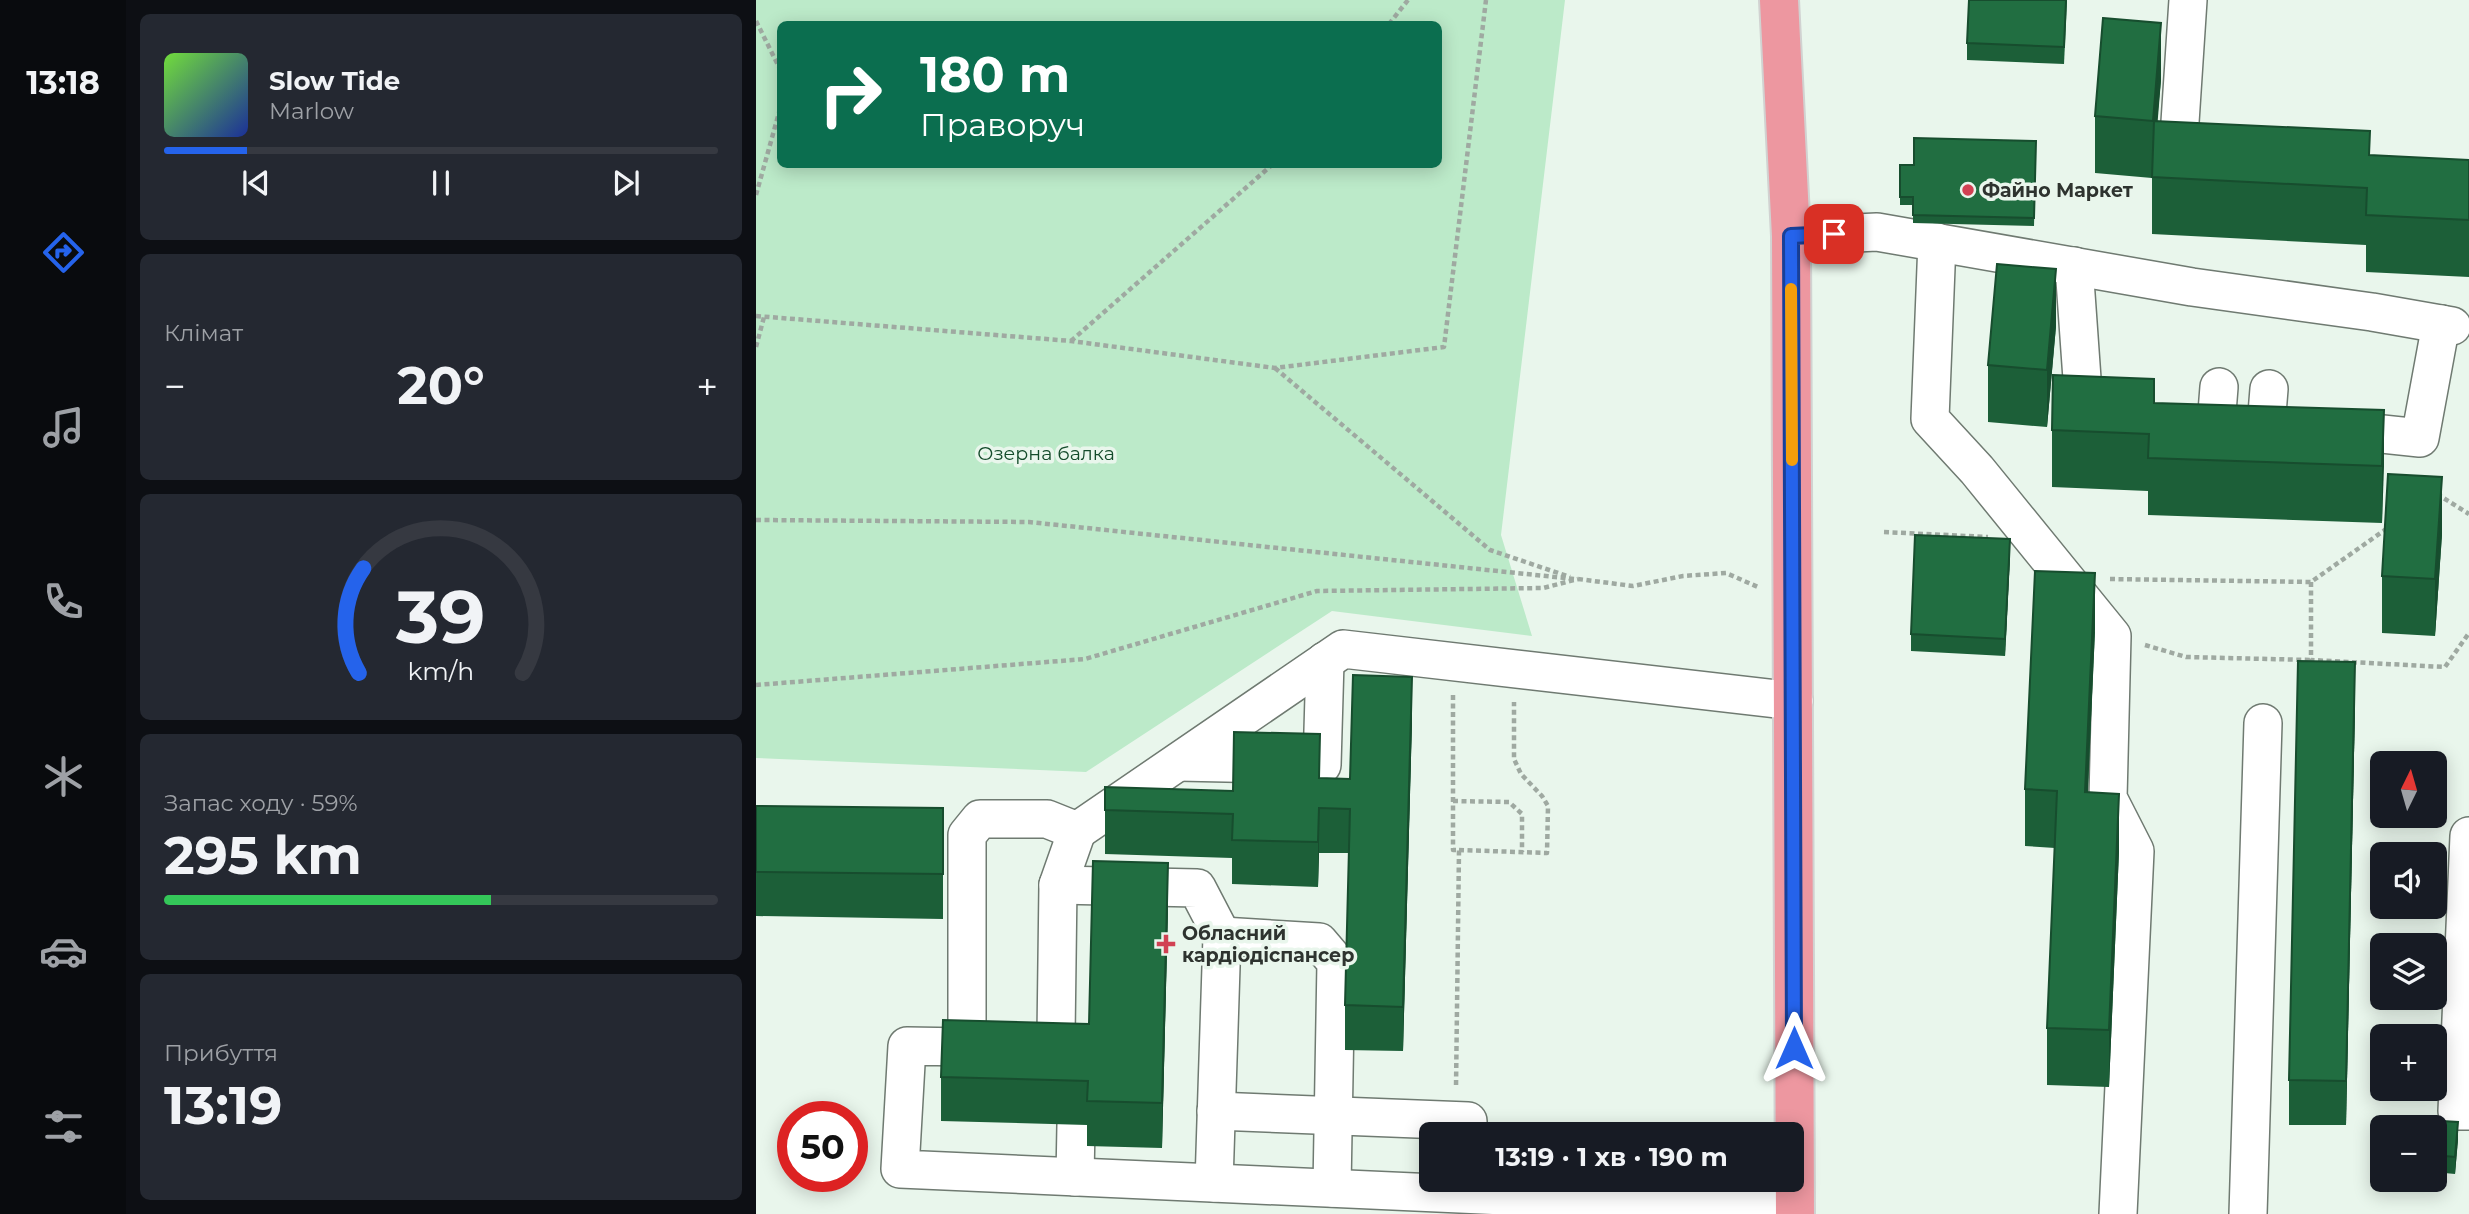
<!DOCTYPE html>
<html lang="uk">
<head>
<meta charset="utf-8">
<style>
	body { margin:0; font-family:Montserrat,sans-serif; background:#242831; color:#f1f3f6; height:100vh; display:flex; flex-direction:column; font-size:26px; white-space:nowrap }
	* { box-sizing:border-box; margin:0 }
	p { font-size:23px; color:#9ea1a6 }
	.icon { flex:none; width:38px; height:38px; fill:none; stroke:currentColor; stroke-width:2; stroke-linecap:round; stroke-linejoin:round }
	.map { position:relative; flex:1; overflow:hidden }
	.sheet { display:flex; flex-direction:column; gap:14px; padding:14px; background:#0d0f14; width:630px }
	.sheet>* { flex:none }
	.banner { position:absolute; left:21px; top:21px; width:665px; height:147px; border-radius:10px; box-shadow:0 4px 18px #0003; background:#0b6e4f; color:#fff; overflow:hidden }
	.needle { width:46px; rotate:5deg }
	.tools { position:absolute; left:1614px; top:751px; display:grid; gap:14px }
	.tools a { display:grid; place-items:center; width:77px; height:77px; border-radius:10px; background:#171b24; box-shadow:0 4px 18px #0003; font-size:35px }
	.speed { position:absolute; left:21px; top:1101px; display:flex; gap:14px; font-size:35px; font-weight:700; text-align:center }
	.speed>* { display:grid; place-content:center; width:91px; height:91px; border-radius:50%; background:#171b24; box-shadow:0 4px 18px #0003; line-height:1 }
	.speed .limit { border:10px solid #d22; background:#fff; color:#111 }
	.pin { position:absolute; display:grid; place-items:center; width:60px; height:60px; color:#fff; margin:-30px; border-radius:14px; box-shadow:0 4px 10px #0006 }
	.me { position:absolute; width:77px; margin:-38px; rotate:0deg; stroke-linejoin:round; filter:drop-shadow(0 0 5px #0008) }
	.turn { display:flex; align-items:center; gap:24px; height:147px; padding:0 28px; font-size:32px }
	.turn .icon { width:91px; height:91px; stroke-width:2.5 }
	.turn b { display:block; font-size:49px; line-height:60px }
	.big { font-size:52px; font-weight:700; line-height:1.1 }
	.sheet .tile { flex:1; display:flex; flex-direction:column; justify-content:center; gap:10px; min-width:0; padding:0 24px; border-radius:10px; background:#242831 }
	.sheet .dial { align-items:center; gap:0 }
	.dial svg { height:182px; overflow:visible; fill:none; stroke:#363941; stroke-width:7; stroke-linecap:round; text-anchor:middle }
	.dial text { fill:#f1f3f6; stroke:none }
	.song { display:flex; align-items:center; gap:21px }
	.cover { width:84px; height:84px; border-radius:10px; background:linear-gradient(135deg,hsl(100 70% 55%),hsl(230 70% 35%)) }
	.played { height:7px; border-radius:4px; background:linear-gradient(90deg,#2563eb 15%,#363941 15%) }
	.keys { display:flex; justify-content:space-around; direction:ltr }
	.heat { display:flex; justify-content:space-between; align-items:center; font-size:38px; direction:ltr }
	.charge { height:10px; border-radius:5px; background:linear-gradient(90deg,#34c759 59%,#363941 0) }
	.trip { position:absolute; left:663px; top:1122px; width:385px; height:70px; border-radius:10px; background:#171b24; box-shadow:0 4px 18px #0003; font-weight:700; line-height:70px; text-align:center }
	main { display:flex; flex:1; min-height:0 }
	.tab-bar { display:flex; flex-direction:column; width:126px; justify-content:space-around; align-items:center; background:#090b0e; color:#9ea1a6 }
	.tab-bar .icon { width:49px; height:49px }
	.tab-bar .selected { color:#2563eb }
	.tab-bar b { font-size:32px; color:#f1f3f6 }
	.map>svg:first-child { display:block }
</style>
</head>
<body>
<main>
<nav class="tab-bar">
<b>13:18</b>
<svg class="icon selected" aria-label="directions" viewBox="0 0 24 24"><path d="M12 3l9 9-9 9-9-9zM9 14v-3h6M13 9l2 2-2 2"/></svg>
<svg class="icon" aria-label="music" viewBox="0 0 24 24"><path d="M9 18V5l10-2v13"/><circle cx="6" cy="18" r="3"/><circle cx="16" cy="16" r="3"/></svg>
<svg class="icon" aria-label="phone" viewBox="0 0 24 24"><path d="M5 4h4l2 5-3 2q2 4 5 5l2-3 5 2v4C11 20 4 13 5 4z"/></svg>
<svg class="icon" aria-label="climate" viewBox="0 0 24 24"><path d="M12 3v18M4 7l16 10M4 17L20 7"/></svg>
<svg class="icon" aria-label="car" viewBox="0 0 24 24"><path d="M5 17H2v-5l4-1 3-4h7l3 4 3 1v5h-3M9 17h6M6 11h13"/><circle cx="7" cy="17" r="2"/><circle cx="17" cy="17" r="2"/></svg>
<svg class="icon" aria-label="filters" viewBox="0 0 24 24"><path d="M4 7h16M4 17h16"/><circle cx="9" cy="7" r="2"/><circle cx="15" cy="17" r="2"/></svg>
</nav>
<section class="sheet">
<div class="tile">
<div class="song"><i class="cover"></i><div><b>Slow Tide</b><p>Marlow</p></div></div>
<div class="played"></div>
<div class="keys"><svg class="icon" aria-label="previous" viewBox="0 0 24 24"><path d="M18 5L8 12l10 7zM5 5v14"/></svg><svg class="icon" aria-label="pause" viewBox="0 0 24 24"><path d="M8 5v14M16 5v14"/></svg><svg class="icon" aria-label="next" viewBox="0 0 24 24"><path d="M6 5l10 7-10 7zM19 5v14"/></svg></div>
</div>
<div class="tile"><p>Клімат</p>
<div class="heat"><a>−</a><b class="big">20°</b><a>+</a></div>
</div>
<div class="tile dial"><svg viewBox="0 0 100 80">
<path d="M14 69A42 42 0 1 1 86 69"/>
<path d="M14 69A42 42 0 0 1 16 23" stroke="#2563eb"/>
<text x="50" y="56" font-size="32" font-weight="700">39</text>
<text x="50" y="72" font-size="11">km/h</text>
</svg></div>
<div class="tile"><p>Запас ходу · 59%</p><b class="big">295 km</b><div class="charge"></div></div>
<div class="tile"><p>Прибуття</p><b class="big">13:19</b></div>
</section>
<div class="map">
<svg width="1713" height="1214" viewBox="0 0 1713 1214">
	<rect width="100%" height="100%" fill="#e9f6ec"/>
	<path fill="#bceac9" fill-rule="evenodd" d="M 0,0 L 809,0 L 745,535 L 776,636 L 576,611 L 330,772 L 0,758 ZM 24,24 L 682,24 L 682,164 L 24,164 Z"/>
	<g fill="none" stroke-linecap="round" stroke-linejoin="round">
		<g stroke="#6f7a71" stroke-width="40">
			<g id="minor">
				<polyline points="1426,168 1421,168 1432,0"/>
				<polyline points="1035,236 1121,232 1436,287 1616,312 1696,326"/>
				<polyline points="1181,242 1174,419 1221,470 1356,636 1352,798 1379,851 1362,1214"/>
				<polyline points="1318,266 1327,393 1358,399"/>
				<polyline points="1460,425 1463,387"/>
				<polyline points="1510,426 1513,389"/>
				<polyline points="1579,429 1664,438 1685,324"/>
				<polyline points="1038,701 587,649 321,831 291,819 224,819 211,835 211,1047 151,1046 144,1169 1039,1209"/>
				<polyline points="423,762 566,765 569,661"/>
				<polyline points="1713,836 1701,1111 1713,1111"/>
				<polyline points="302,885 441,888 466,936 458,1183"/>
				<polyline points="466,936 563,942 580,962 576,1188"/>
				<polyline points="273,1056 281,1056 300,1036 302,885 321,831"/>
				<polyline points="460,1111 712,1121 712,1134"/>
				<polyline points="319,1177 320,1125"/>
				<polyline points="1492,1214 1507,723"/>
			</g>
		</g>
		<g stroke="#d1d2d1" stroke-width="42">
			<polyline id="major" points="1023,0 1035,236 1039,1214"/>
		</g>
		<g stroke="#9fa9a1" stroke-width="4.5" stroke-dasharray="5 3.5" stroke-linecap="butt">
			<polyline points="0,21 24,69"/>
			<polyline points="633,24 652,0"/>
			<polyline points="0,195 24,109"/>
			<polyline points="0,316 315,341 519,368 688,347 730,0"/>
			<polyline points="315,341 517,164"/>
			<polyline points="0,347 8,317"/>
			<polyline points="519,368 734,550 814,577"/>
			<polyline points="1681,494 1713,514"/>
			<polyline points="0,520 273,522 818,579"/>
			<polyline points="1128,532 1232,537"/>
			<polyline points="822,579 877,586 927,576 970,573 1002,587"/>
			<polyline points="1354,579 1555,582 1633,527"/>
			<polyline points="1555,582 1555,660 1689,667 1713,633"/>
			<polyline points="1389,645 1430,657 1555,660"/>
			<polyline points="0,685 329,659 561,591 787,588 822,579"/>
			<polyline points="697,695 697,850 703,850 700,1087"/>
			<polyline points="697,801 753,802 766,814 766,852"/>
			<polyline points="703,850 791,853 792,806 786,796 765,774 758,759 758,702"/>
		</g>
		<use href="#minor" stroke="#fff" stroke-width="37"/>
		<use href="#major" stroke="#ed97a0" stroke-width="38"/>
	</g>
	<g fill="#1c5f38">
		<polygon points="1311,0 1308,64 1211,60 1211,43"/>
		<polygon points="1405,80 1401,121 1614,155 1713,160 1713,277 1610,272 1610,245 1396,234 1396,178 1339,173 1339,116"/>
		<polygon points="1280,141 1278,226 1157,223 1157,205 1144,205 1144,197 1158,165"/>
		<polygon points="1300,326 1291,427 1232,422 1232,365"/>
		<polygon points="1398,403 1628,410 1626,523 1392,515 1392,491 1296,487 1296,430"/>
		<polygon points="1686,534 1679,636 1626,633 1626,576"/>
		<polygon points="1254,556 1249,656 1155,651 1155,634"/>
		<polygon points="1339,630 1332,792 1363,851 1353,1087 1291,1085 1291,1028 1299,848 1269,846 1269,789"/>
		<polygon points="1599,707 1590,1125 1533,1125 1533,1080"/>
		<polygon points="656,721 647,1051 589,1050 589,1005 593,853 563,853 562,887 476,884 476,858 349,854 349,810 564,778 594,779"/>
		<polygon points="0,806 187,808 187,919 0,916"/>
		<polygon points="412,907 406,1148 331,1146 331,1125 185,1121 185,1077 333,1024"/>
		<polygon points="1678,1127 1702,1139 1699,1174 1678,1172"/>
	</g>
	<g fill="#174d2e">
		<polygon points="1405,23 1405,80 1397,178 1397,121"/>
		<polygon points="1300,269 1300,326 1291,427 1291,370"/>
		<polygon points="1628,410 1628,467 1626,523 1626,466"/>
		<polygon points="1686,477 1686,534 1679,636 1679,579"/>
		<polygon points="1254,539 1254,556 1249,656 1249,639"/>
		<polygon points="1339,573 1339,630 1329,849 1329,792"/>
		<polygon points="1599,662 1599,707 1590,1125 1590,1081"/>
		<polygon points="656,677 656,721 647,1051 647,1007"/>
		<polygon points="1363,794 1363,851 1353,1087 1353,1030"/>
		<polygon points="563,808 563,853 562,887 562,842"/>
		<polygon points="412,863 412,907 406,1148 406,1103"/>
		<polygon points="1702,1122 1702,1139 1699,1174 1699,1157"/>
	</g>
	<g fill="#216e41" stroke="#174d2e" stroke-width="2">
		<polygon points="1213,0 1310,0 1308,47 1211,43"/>
		<polygon points="1347,18 1405,23 1397,121 1339,116"/>
		<polygon points="1398,121 1614,131 1613,155 1713,160 1713,220 1610,215 1611,188 1396,177"/>
		<polygon points="1158,138 1280,141 1278,218 1157,215 1157,197 1144,197 1144,165 1158,165"/>
		<polygon points="1241,264 1300,269 1291,370 1232,365"/>
		<polygon points="1297,375 1398,379 1398,403 1628,410 1626,466 1392,458 1393,434 1296,430"/>
		<polygon points="1632,474 1686,477 1679,579 1626,576"/>
		<polygon points="1159,535 1254,539 1249,639 1155,634"/>
		<polygon points="1279,571 1339,573 1329,792 1363,794 1353,1030 1291,1028 1301,791 1269,789"/>
		<polygon points="1542,661 1599,662 1590,1081 1533,1080"/>
		<polygon points="597,675 656,677 647,1007 589,1005 594,809 563,808 562,842 476,840 477,814 349,810 349,787 477,791 478,732 564,734 563,778 594,779"/>
		<polygon points="0,806 187,808 187,874 0,872"/>
		<polygon points="337,861 412,863 406,1103 331,1101 332,1081 185,1077 187,1020 333,1024"/>
		<polygon points="1668,1120 1702,1122 1699,1157 1678,1155 1678,1127 1667,1127"/>
	</g>
	<g fill="none" stroke-linecap="round" stroke-linejoin="round">
		<g stroke="#184099" stroke-width="18">
			<polyline id="route" points="1038,1048 1035,236 1078,234"/>
		</g>
		<use href="#route" stroke="#2563eb" stroke-width="12"/>
		<polyline stroke="#f59e0b" stroke-width="12" points="1035,289 1036,460"/>
	</g>
	<g fill="#d14153" stroke="#e9f6ec" stroke-width="2.5">
		<circle cx="1212" cy="190" r="7"/>
		<path d="M406.5 933.5h7v7h7v7h-7v7h-7v-7h-7v-7h7z"/>
	</g>
	<g text-anchor="middle" dominant-baseline="central" stroke-width="7" stroke-linejoin="round" paint-order="stroke">
		<g font-size="19" font-weight="bold" fill="#2e332f" stroke="#e9f6ec" text-anchor="start">
			<text x="1226" y="190">Файно Маркет</text>
			<text x="426" y="933">Обласний<tspan x="426" dy="22">кардіодіспансер</tspan></text>
		</g>
		<g font-size="19" fill="#134b2a" stroke="#e9f6ec">
			<text x="290" y="453">Озерна балка</text>
		</g>
	</g>
</svg>
<div class="tools">
<a><svg class="needle" viewBox="-14 -14 28 28"><path d="M0-13l5 13h-10z" fill="#e53935"/><path d="M0 13l5-13h-10z" fill="#9ea1a6"/></svg></a>
<a><svg class="icon" aria-label="sound" viewBox="0 0 24 24"><path d="M4 9h4l5-4v14l-5-4H4zM17 9q2 3 0 6"/></svg></a>
<a><svg class="icon" aria-label="layers" viewBox="0 0 24 24"><path d="M12 4l9 5-9 5-9-5zM3 14l9 5 9-5"/></svg></a>
<a>+</a>
<a>−</a>
</div>
<div class="speed"><div class="limit">50</div></div>
<div class="pin" style="left:1078px;top:234px;background:#d93025"><svg class="icon" aria-label="arrive" viewBox="0 0 24 24"><path d="M6 21V4h12l-3 4 3 4H6"/></svg></div>
<svg class="me" style="left:1038px;top:1048px" viewBox="-20 -20 40 40"><path d="M0-17L14 15 0 8-14 15z" fill="#2563eb" stroke="#fff" stroke-width="4"/></svg>
<div class="trip">13:19 · 1 хв · 190 m</div>
<div class="banner">
<div class="turn"><svg class="icon" aria-label="right" viewBox="0 0 24 24"><path d="M7 20v-9h11M14 6l5 5-5 5"/></svg><div><b>180 m</b>Праворуч</div></div>
</div>
</div>
</main>
</body>
</html>
